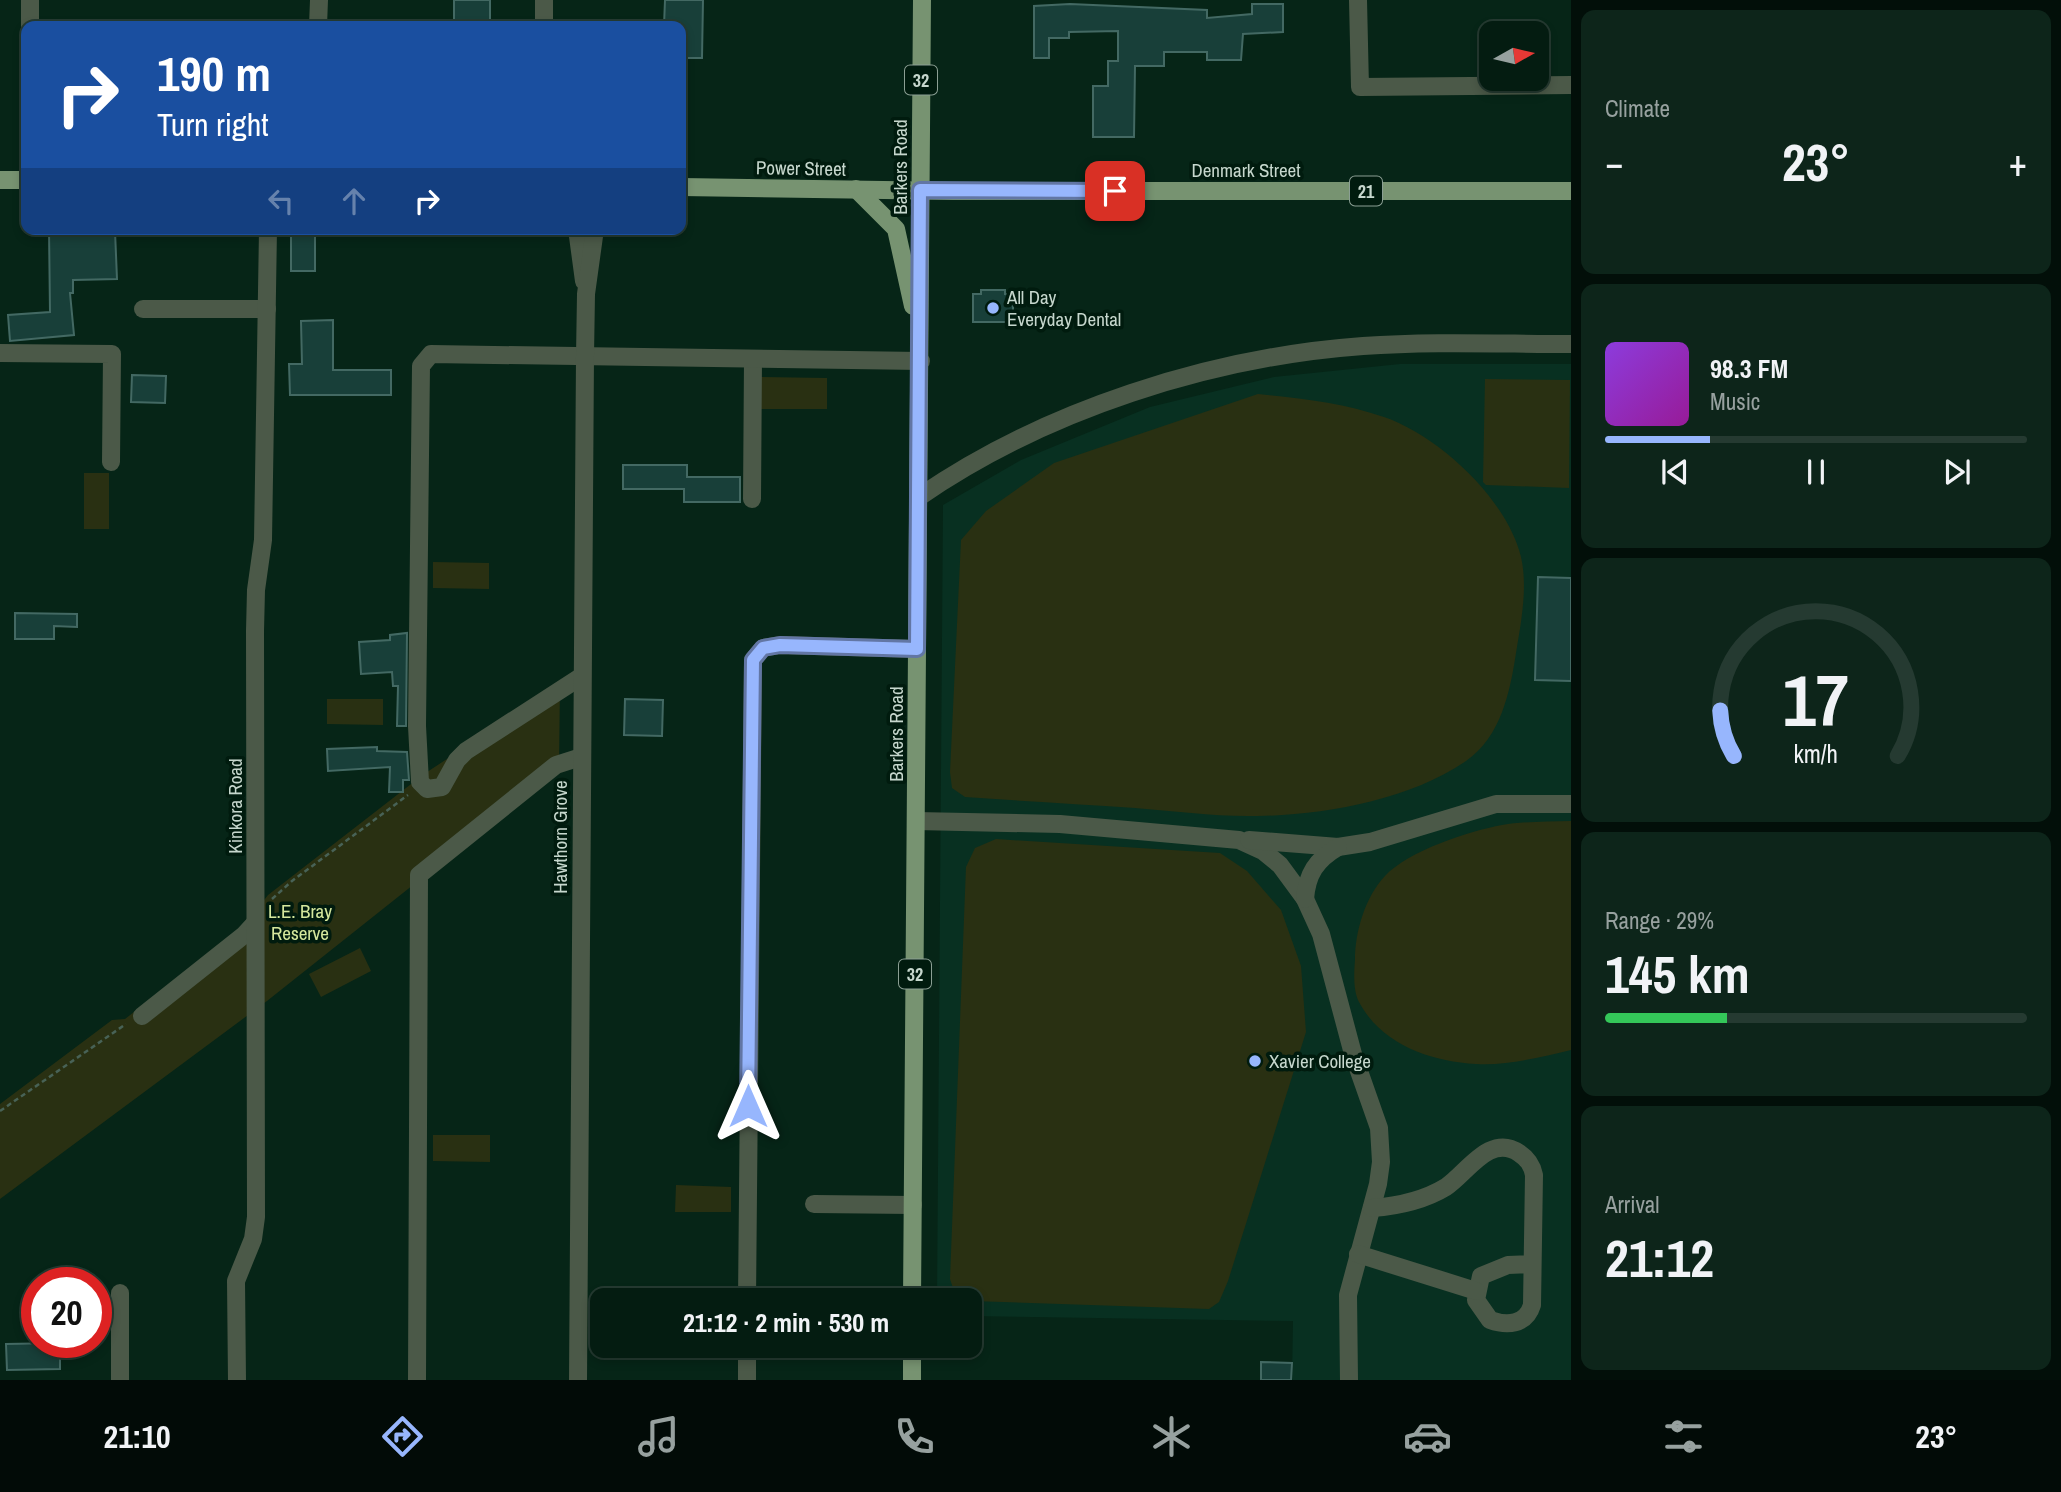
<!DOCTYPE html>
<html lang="en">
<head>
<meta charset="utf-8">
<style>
	body { margin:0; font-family:"Archivo Narrow",sans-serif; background:#0d251a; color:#f1f3f6; height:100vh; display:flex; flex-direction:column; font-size:26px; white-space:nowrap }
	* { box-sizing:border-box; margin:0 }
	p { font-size:23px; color:#97a19f }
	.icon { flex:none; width:38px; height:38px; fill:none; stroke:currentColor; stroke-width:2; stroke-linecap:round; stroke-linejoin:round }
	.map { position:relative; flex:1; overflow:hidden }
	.panel { display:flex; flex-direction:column; gap:10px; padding:10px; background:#020f09; width:490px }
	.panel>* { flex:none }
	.top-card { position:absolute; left:21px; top:21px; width:665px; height:214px; border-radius:14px; box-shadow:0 4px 10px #0003,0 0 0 2px #253a31; background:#1a4fa0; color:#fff; overflow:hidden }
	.needle { width:46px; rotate:82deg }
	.fabs { position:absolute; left:1479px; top:21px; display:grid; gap:14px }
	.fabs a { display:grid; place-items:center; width:70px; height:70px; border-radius:14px; background:#041c11; box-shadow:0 4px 10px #0003,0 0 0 2px #253a31; font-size:35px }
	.speed { position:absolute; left:21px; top:1267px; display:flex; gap:14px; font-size:35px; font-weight:700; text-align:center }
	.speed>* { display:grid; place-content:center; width:91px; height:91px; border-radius:50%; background:#041c11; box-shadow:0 4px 10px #0003,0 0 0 2px #253a31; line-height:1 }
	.speed .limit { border:10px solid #d22; background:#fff; color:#111 }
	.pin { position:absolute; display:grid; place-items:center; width:60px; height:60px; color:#fff; margin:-30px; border-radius:14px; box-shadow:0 4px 10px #0006 }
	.me { position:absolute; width:77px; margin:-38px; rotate:0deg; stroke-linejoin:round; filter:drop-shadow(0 0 5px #0008) }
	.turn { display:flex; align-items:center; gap:24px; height:147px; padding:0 21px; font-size:32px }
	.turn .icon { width:91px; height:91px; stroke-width:2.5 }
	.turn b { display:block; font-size:49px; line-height:60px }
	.lanes { display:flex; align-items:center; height:66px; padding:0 21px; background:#0003; justify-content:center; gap:35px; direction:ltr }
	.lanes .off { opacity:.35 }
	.big { font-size:52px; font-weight:800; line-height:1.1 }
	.panel .card { flex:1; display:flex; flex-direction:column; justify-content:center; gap:10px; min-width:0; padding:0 24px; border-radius:14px; background:#0d251a }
	.panel .dial { align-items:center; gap:0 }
	.dial svg { height:182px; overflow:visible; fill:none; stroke:#253a31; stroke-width:7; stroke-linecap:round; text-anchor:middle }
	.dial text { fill:#f1f3f6; stroke:none }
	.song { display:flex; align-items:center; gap:21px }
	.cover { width:84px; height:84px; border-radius:10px; background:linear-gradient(135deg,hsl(270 70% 55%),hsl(300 70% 35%)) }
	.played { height:7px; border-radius:4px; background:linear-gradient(90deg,#97b6fd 25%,#253a31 25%) }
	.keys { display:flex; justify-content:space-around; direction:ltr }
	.heat { display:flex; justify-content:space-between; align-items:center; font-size:38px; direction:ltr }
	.charge { height:10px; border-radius:5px; background:linear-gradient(90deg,#34c759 29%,#253a31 0) }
	.trip { position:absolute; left:590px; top:1288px; width:392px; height:70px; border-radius:14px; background:#041c11; box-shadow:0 4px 10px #0003,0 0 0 2px #253a31; font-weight:800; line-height:70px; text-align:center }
	.menu { display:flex; height:112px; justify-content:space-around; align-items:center; background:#020b07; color:#97a19f }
	.menu .icon { width:49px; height:49px }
	.menu .active { color:#97b6fd }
	.menu b { font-size:32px; color:#f1f3f6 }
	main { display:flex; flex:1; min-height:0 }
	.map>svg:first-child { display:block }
</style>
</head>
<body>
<main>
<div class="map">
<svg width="1571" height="1380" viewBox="0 0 1571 1380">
	<rect width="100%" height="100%" fill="#062517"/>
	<polygon fill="#083021" points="1400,364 1571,364 1571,1380 1292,1380 1293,1321 970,1316 970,1300 937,1300 943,505 1021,460 1150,407 1274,377"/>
	<g fill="#293012">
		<polygon points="759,377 827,378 827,409 759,409"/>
		<polygon points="1485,379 1570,380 1569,488 1486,485 1483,482"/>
		<path d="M 1258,394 C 1299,398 1344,403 1384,417 C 1439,436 1507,499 1521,557 C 1528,587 1521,623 1516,653 C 1510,692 1501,737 1466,761 C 1409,800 1325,815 1257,816 C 1217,817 1175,811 1135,808 C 1078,804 1021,801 965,797 L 952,788 L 950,772 L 961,540 L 986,511 L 1054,463 Z"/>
		<rect x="84" y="473" width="25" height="56"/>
		<polygon points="433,562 489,563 489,589 433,588"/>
		<polygon points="560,685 559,769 267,1001 0,1199 0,1104 112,1020 125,1019 245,925 268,895 424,774"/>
		<polygon points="327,699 383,699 383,725 327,724"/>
		<path d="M 1571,821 L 1571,1050 C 1541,1057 1507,1066 1476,1064 C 1430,1061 1382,1045 1359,1002 C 1353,991 1354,972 1355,960 C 1355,932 1365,897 1385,876 C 1408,851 1469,831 1502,825 C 1524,821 1548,822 1571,821 Z"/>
		<polygon points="996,839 1220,853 1247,871 1281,910 1301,966 1306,1032 1228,1281 1219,1302 1209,1309 972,1301 955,1294 950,1279 966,867 975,848"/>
		<polygon points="360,948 371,971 321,997 309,974"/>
		<polygon points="433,1135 490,1135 490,1162 433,1161"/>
		<polygon points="676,1185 731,1187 731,1212 675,1212"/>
	</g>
	<g fill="#183f39" stroke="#436963" stroke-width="2">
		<rect x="454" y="0" width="36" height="26"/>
		<polygon points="665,0 703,0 702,58 681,58 681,26 664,26"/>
		<polygon points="1070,4 1207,10 1207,18 1252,14 1252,4 1283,4 1283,32 1243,34 1241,60 1207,60 1207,52 1164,52 1164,66 1135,66 1134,137 1093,137 1093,86 1108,86 1108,61 1118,61 1118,31 1069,32 1069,38 1049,38 1049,58 1034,58 1034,6"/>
		<polygon points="49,229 72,229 72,232 115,231 117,279 73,280 73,293 70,293 74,335 10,341 8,315 50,312"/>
		<rect x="291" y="229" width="24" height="42"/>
		<polygon points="981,290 1005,290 1005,294 1013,295 1013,322 973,322 973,294 981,294"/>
		<polygon points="333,320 333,370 391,370 391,395 290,395 289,364 302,364 301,321"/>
		<polygon points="132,375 166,376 165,403 131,402"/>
		<polygon points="623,465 687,465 687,477 740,477 740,502 684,502 684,489 623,489"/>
		<polygon points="1538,577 1571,578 1571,681 1535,680"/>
		<polygon points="15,613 77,614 77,627 54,626 54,639 15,639"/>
		<polygon points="407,633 406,726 397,726 398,686 393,686 392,672 361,674 359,642 390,640 390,635"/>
		<polygon points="625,699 663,700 662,736 624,735"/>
		<polygon points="377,747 377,751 407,752 409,780 403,780 403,792 389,792 390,767 328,771 327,749"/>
		<polygon points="60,1343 60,1369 7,1370 6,1344"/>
		<polygon points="1261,1362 1292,1363 1291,1380 1261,1380"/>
	</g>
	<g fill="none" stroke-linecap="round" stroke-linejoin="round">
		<g stroke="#486256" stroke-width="2.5" stroke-dasharray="5 3.5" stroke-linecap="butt">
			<polyline points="272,899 292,881 408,795"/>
			<polyline points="0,1111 126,1024"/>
		</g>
		<g stroke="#4b5948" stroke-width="18">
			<polyline points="544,0 544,26"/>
			<polyline points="1358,0 1360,87 1571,85"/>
			<polyline points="30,26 30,0"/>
			<polyline points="318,26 319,0"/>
			<polyline points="577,229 584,281"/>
			<polyline points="143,309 267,309"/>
			<polyline points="0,353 112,354 111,462"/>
			<path d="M 919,497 C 1045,410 1211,357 1363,346 C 1432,341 1502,344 1571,344"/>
			<polyline points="752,499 753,359"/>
			<polyline points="582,676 466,751 457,760 442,787 427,789 420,782 417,726 421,366 431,354 921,361"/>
			<polyline points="916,821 1060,824 1239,840 1263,851 1280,865 1305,899 1321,934 1353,1054 1379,1128 1381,1162 1378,1184 1348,1295 1349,1380"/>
			<polyline points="1249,840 1338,847 1370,842 1496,804 1571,804"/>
			<path d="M 1305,899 C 1307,874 1316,860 1338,847"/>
			<polyline points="142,1016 244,935 255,923"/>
			<polyline points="814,1204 913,1205"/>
			<path d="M 1372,1208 C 1399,1206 1423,1201 1446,1187 C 1467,1173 1490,1133 1519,1153 C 1528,1159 1532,1165 1534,1175 L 1532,1305 C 1526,1325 1507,1326 1490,1320 L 1476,1300 L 1481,1276 L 1508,1265 L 1531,1264"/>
			<polyline points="1358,1254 1476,1291"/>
			<polyline points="747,1300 753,660 763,648 780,645 917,649"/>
			<polyline points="120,1380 120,1293"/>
			<polyline points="237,1380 236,1281 253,1239 256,1217 255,631 256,590 263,540 268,229"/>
			<polyline points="417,1380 419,875 556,765 581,757"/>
			<polyline points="578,1380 585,356 586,294 595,229"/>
			<polyline points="747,1380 747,1346"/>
		</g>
		<g stroke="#779371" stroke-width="18">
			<polyline points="0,180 26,180"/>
			<polyline points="681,187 953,191 1571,191"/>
			<polyline points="856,189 896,229 913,306"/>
			<polyline points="912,1300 922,0"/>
			<polyline points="912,1380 912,1346"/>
		</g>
	</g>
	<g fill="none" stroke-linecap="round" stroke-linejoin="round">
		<g stroke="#6276a4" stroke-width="18">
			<polyline id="route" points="748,1106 753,660 763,648 780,645 917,649 920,190 1115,191"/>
		</g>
		<use href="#route" stroke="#97b6fd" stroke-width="12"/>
	</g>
	<g fill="#97b6fd" stroke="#001b0e" stroke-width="2.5">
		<circle cx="993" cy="308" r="7"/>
		<circle cx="1255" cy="1061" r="7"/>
	</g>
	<g text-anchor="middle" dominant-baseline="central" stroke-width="7" stroke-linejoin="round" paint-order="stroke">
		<g fill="#001b0e" stroke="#8b9f94" stroke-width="2">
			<rect x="905" y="65.5" width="32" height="29" rx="5"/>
			<rect x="1350" y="176.5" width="32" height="29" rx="5"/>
			<rect x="899" y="959.5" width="32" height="29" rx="5"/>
		</g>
		<g font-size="18" font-weight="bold" fill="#c6d7cd">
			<text x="921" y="80">32</text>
			<text x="1366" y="191">21</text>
			<text x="915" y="974">32</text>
		</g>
		<g font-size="19" fill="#c6d7cd" stroke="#001b0e">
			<text transform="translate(900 167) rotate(-90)">Barkers Road</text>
			<text transform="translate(801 168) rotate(1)">Power Street</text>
			<text x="1246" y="170">Denmark Street</text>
			<text transform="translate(896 734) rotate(-90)">Barkers Road</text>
			<text transform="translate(235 806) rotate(-90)">Kinkora Road</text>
			<text transform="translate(560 837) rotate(-90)">Hawthorn Grove</text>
		</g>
		<g font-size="19" fill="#c6d7cd" stroke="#001b0e" text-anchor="start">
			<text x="1007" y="297">All Day<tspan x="1007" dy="22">Everyday Dental</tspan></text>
			<text x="1269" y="1061">Xavier College</text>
		</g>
		<g font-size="19" fill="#d5e89d" stroke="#001b0e">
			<text x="300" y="911">L.E. Bray<tspan x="300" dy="22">Reserve</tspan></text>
		</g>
	</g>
</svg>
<div class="fabs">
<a><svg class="needle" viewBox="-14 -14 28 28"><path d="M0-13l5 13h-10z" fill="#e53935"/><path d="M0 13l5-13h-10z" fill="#97a19f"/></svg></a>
</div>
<div class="speed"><div class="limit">20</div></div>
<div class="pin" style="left:1115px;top:191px;background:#d93025"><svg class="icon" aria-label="arrive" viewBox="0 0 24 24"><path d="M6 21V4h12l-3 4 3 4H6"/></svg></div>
<svg class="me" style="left:748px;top:1106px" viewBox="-20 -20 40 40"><path d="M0-17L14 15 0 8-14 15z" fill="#97b6fd" stroke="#fff" stroke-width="4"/></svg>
<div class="trip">21:12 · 2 min · 530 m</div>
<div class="top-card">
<div class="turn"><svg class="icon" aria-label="right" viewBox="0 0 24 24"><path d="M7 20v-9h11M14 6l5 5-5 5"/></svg><div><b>190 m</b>Turn right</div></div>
<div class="lanes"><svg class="icon off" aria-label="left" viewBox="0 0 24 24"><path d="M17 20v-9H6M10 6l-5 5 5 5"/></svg><svg class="icon off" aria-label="ahead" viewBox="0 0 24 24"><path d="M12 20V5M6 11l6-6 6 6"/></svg><svg class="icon" aria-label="right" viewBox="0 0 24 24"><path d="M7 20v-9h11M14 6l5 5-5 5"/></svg></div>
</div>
</div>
<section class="panel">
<div class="card"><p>Climate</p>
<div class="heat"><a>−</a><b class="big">23°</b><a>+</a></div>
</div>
<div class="card">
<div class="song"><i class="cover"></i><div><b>98.3 FM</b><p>Music</p></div></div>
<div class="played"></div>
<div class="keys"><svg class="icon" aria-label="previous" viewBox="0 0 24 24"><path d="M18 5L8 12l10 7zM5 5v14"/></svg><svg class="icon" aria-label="pause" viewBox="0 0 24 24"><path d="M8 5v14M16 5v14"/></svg><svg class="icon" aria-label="next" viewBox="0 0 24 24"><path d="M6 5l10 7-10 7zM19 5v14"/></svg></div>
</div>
<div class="card dial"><svg viewBox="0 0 100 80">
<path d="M14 69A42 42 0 1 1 86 69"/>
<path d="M14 69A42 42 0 0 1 8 49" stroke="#97b6fd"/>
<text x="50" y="56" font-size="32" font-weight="700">17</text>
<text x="50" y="72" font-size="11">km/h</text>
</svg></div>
<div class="card"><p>Range · 29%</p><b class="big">145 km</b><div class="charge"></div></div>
<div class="card"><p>Arrival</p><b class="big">21:12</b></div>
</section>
</main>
<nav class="menu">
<b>21:10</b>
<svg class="icon active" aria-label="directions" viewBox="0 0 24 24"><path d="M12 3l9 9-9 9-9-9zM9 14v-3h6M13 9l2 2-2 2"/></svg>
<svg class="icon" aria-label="music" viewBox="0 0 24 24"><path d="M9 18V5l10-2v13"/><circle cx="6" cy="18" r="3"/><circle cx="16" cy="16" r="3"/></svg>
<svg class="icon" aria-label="phone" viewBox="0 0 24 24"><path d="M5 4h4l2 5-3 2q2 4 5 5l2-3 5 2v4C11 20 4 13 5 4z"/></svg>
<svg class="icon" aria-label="climate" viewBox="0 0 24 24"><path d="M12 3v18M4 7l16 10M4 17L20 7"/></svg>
<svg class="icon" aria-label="car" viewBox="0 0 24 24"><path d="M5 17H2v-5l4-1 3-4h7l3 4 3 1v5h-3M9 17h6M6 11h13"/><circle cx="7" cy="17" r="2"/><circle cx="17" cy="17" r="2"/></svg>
<svg class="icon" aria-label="filters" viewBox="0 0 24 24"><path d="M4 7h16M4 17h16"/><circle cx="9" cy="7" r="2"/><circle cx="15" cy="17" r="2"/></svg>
<b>23°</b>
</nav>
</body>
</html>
